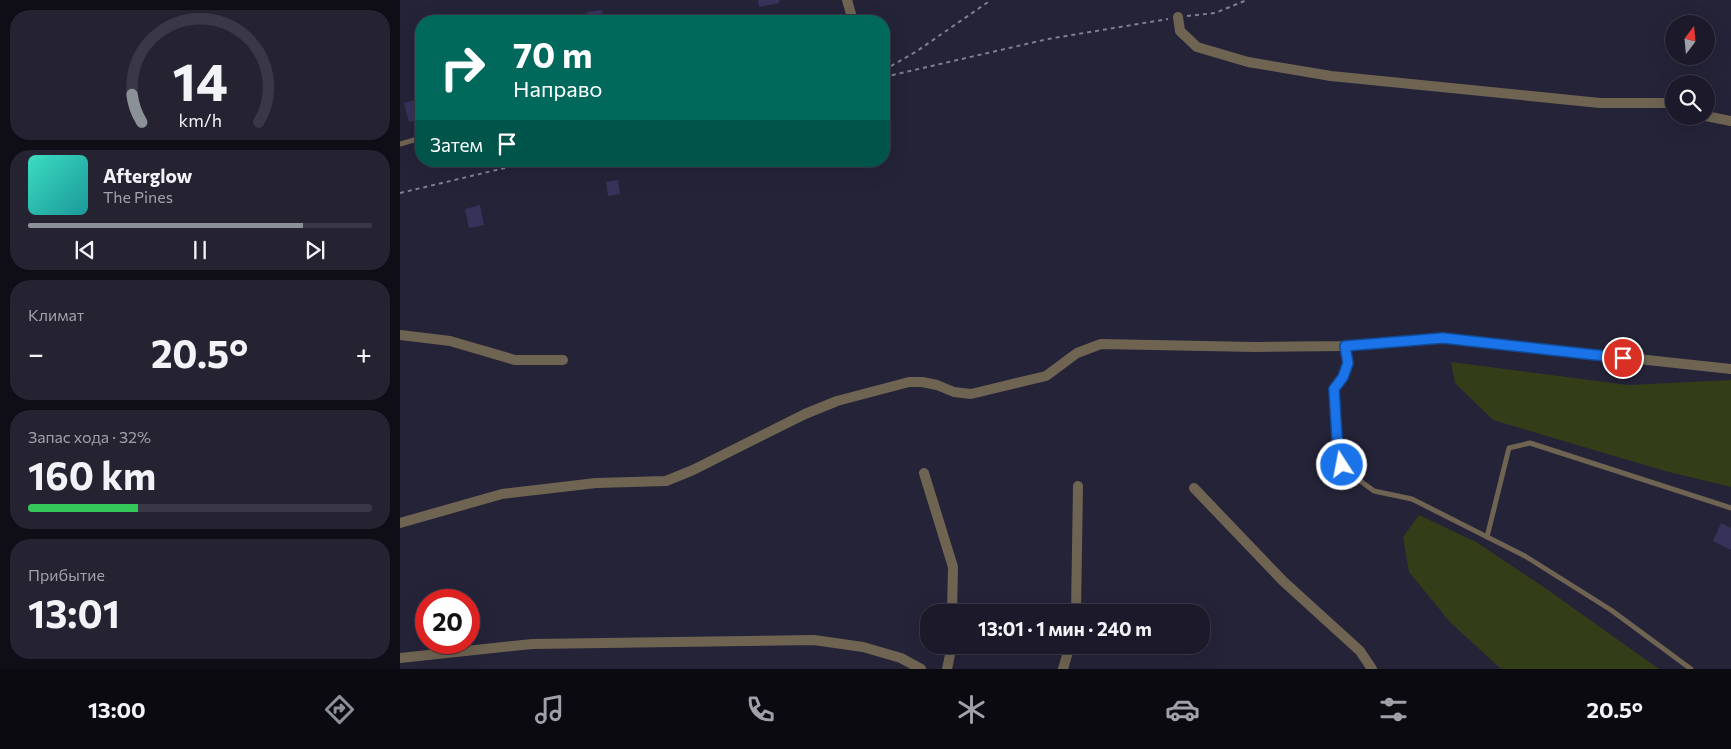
<!DOCTYPE html>
<html lang="ru">
<head>
<meta charset="utf-8">
<style>
	body { margin:0; font-family:Commissioner,sans-serif; background:#252332; color:#f1f3f6; height:100vh; display:flex; flex-direction:column; font-size:19px; white-space:nowrap }
	* { box-sizing:border-box; margin:0 }
	p { font-size:16px; color:#a0a1a8 }
	.icon { flex:none; width:28px; height:28px; fill:none; stroke:currentColor; stroke-width:2; stroke-linecap:round; stroke-linejoin:round }
	.map { position:relative; flex:1; overflow:hidden }
	.drawer { display:flex; flex-direction:column; gap:10px; padding:10px; background:#0f0e17; width:400px }
	.drawer>* { flex:none }
	.guide { position:absolute; left:15px; top:15px; width:475px; height:152px; border-radius:20px; box-shadow:0 5px 20px #0002,0 0 0 1px #3a3847; background:#00695c; color:#fff; overflow:hidden }
	.needle { width:32px; rotate:16deg }
	.tools { position:absolute; left:1265px; top:15px; display:grid; gap:10px }
	.tools a { display:grid; place-items:center; width:50px; height:50px; border-radius:50%; background:#1c1a2a; box-shadow:0 5px 20px #0002,0 0 0 1px #3a3847; font-size:25px }
	.speed { position:absolute; left:15px; top:589px; display:flex; gap:10px; font-size:25px; font-weight:700; text-align:center }
	.speed>* { display:grid; place-content:center; width:65px; height:65px; border-radius:50%; background:#1c1a2a; box-shadow:0 5px 20px #0002,0 0 0 1px #3a3847; line-height:1 }
	.speed .limit { border:8px solid #d22; background:#fff; color:#111 }
	.pin { position:absolute; display:grid; place-items:center; width:42px; height:42px; color:#fff; margin:-21px; border:2px solid #fff; border-radius:50%; box-shadow:0 1px 5px #0007 }
	.me { position:absolute; width:55px; margin:-28px; rotate:349deg; stroke-linejoin:round; filter:drop-shadow(0 0 4px #0008) }
	.turn { display:flex; align-items:center; gap:18px; height:105px; padding:0 15px; font-size:22px }
	.turn .icon { width:65px; height:65px; stroke-width:2.5 }
	.turn b { display:block; font-size:35px; line-height:42px }
	.then { display:flex; align-items:center; height:48px; padding:0 15px; background:#0003; gap:10px; font-size:19px }
	.big { font-size:38px; font-weight:700; line-height:1.1 }
	.drawer .widget { flex:1; display:flex; flex-direction:column; justify-content:center; gap:8px; min-width:0; padding:0 18px; border-radius:20px; background:#252332 }
	.drawer .dial { align-items:center; gap:0 }
	.dial svg { height:130px; overflow:visible; fill:none; stroke:#3a3847; stroke-width:7; stroke-linecap:round; text-anchor:middle }
	.dial text { fill:#f1f3f6; stroke:none }
	.song { display:flex; align-items:center; gap:15px }
	.cover { width:60px; height:60px; border-radius:8px; background:linear-gradient(135deg,hsl(170 70% 55%),hsl(180 70% 35%)) }
	.played { height:5px; border-radius:2px; background:linear-gradient(90deg,#8c9099 80%,#3a3847 80%) }
	.keys { display:flex; justify-content:space-around; direction:ltr }
	.heat { display:flex; justify-content:space-between; align-items:center; font-size:28px; direction:ltr }
	.charge { height:8px; border-radius:4px; background:linear-gradient(90deg,#34c759 32%,#3a3847 0) }
	.trip { position:absolute; left:520px; top:604px; width:290px; height:50px; border-radius:20px; background:#1c1a2a; box-shadow:0 5px 20px #0002,0 0 0 1px #3a3847; font-weight:700; line-height:50px; text-align:center }
	.tab-bar { display:flex; height:80px; justify-content:space-around; align-items:center; background:#0b0a11; color:#a0a1a8 }
	.tab-bar .icon { width:35px; height:35px }
	.tab-bar .active { color:#8c9099 }
	.tab-bar b { font-size:22px; color:#f1f3f6 }
	main { display:flex; flex:1; min-height:0 }
	.map>svg:first-child { display:block }
</style>
</head>
<body>
<main>
<section class="drawer">
<div class="widget dial"><svg viewBox="0 0 100 80">
<path d="M14 69A42 42 0 1 1 86 69"/>
<path d="M14 69A42 42 0 0 1 8 52" stroke="#8c9099"/>
<text x="50" y="56" font-size="32" font-weight="700">14</text>
<text x="50" y="72" font-size="11">km/h</text>
</svg></div>
<div class="widget">
<div class="song"><i class="cover"></i><div><b>Afterglow</b><p>The Pines</p></div></div>
<div class="played"></div>
<div class="keys"><svg class="icon" aria-label="previous" viewBox="0 0 24 24"><path d="M18 5L8 12l10 7zM5 5v14"/></svg><svg class="icon" aria-label="pause" viewBox="0 0 24 24"><path d="M8 5v14M16 5v14"/></svg><svg class="icon" aria-label="next" viewBox="0 0 24 24"><path d="M6 5l10 7-10 7zM19 5v14"/></svg></div>
</div>
<div class="widget"><p>Климат</p>
<div class="heat"><a>−</a><b class="big">20.5°</b><a>+</a></div>
</div>
<div class="widget"><p>Запас хода · 32%</p><b class="big">160 km</b><div class="charge"></div></div>
<div class="widget"><p>Прибытие</p><b class="big">13:01</b></div>
</section>
<div class="map">
<svg width="1331" height="669" viewBox="0 0 1331 669">
	<rect width="100%" height="100%" fill="#252338"/>
	<g fill="#333e19">
		<polygon points="1051,362 1228,385 1331,380 1331,487 1265,471 1093,420 1055,383"/>
		<polygon points="1019,515 1076,542 1148,590 1259,669 1101,669 1050,622 1009,572 1003,537"/>
	</g>
	<g fill="#36325a">
		<polygon points="358,0 379,0 379,3 359,7"/>
		<polygon points="202,10 204,21 188,21 187,12"/>
		<polygon points="421,15 422,21 407,21 406,18"/>
		<polygon points="18,99 21,119 9,122 4,103"/>
		<polygon points="218,180 220,194 208,196 206,182"/>
		<polygon points="80,205 84,225 69,228 65,209"/>
		<polygon points="1321,523 1331,528 1331,550 1313,541"/>
	</g>
	<g fill="none" stroke-linecap="round" stroke-linejoin="round">
		<g stroke="#807f91" stroke-width="2" stroke-dasharray="4 4" stroke-linecap="butt">
			<polyline points="787,16 815,13 847,0"/>
			<polyline points="484,70 517,51 591,0"/>
			<polyline points="484,77 648,39 768,19"/>
			<polyline points="0,193 134,161"/>
		</g>
		<g stroke="#6f6452" stroke-width="5">
			<polyline points="0,144 21,138"/>
			<polyline points="945,346 948,363 943,377 934,389 934,409 942,465 955,477 974,491 1012,499 1125,556 1211,610 1291,669"/>
			<polyline points="1087,537 1109,448 1130,443 1331,508"/>
		</g>
		<g stroke="#6f6452" stroke-width="10">
			<polyline points="447,0 453,21"/>
			<polyline points="778,17 780,31 797,47 848,62 931,76 1200,103 1274,103"/>
			<polyline points="1306,116 1331,121"/>
			<polyline points="0,335 50,341 115,360 163,360"/>
			<polyline points="524,473 553,567 552,612"/>
			<polyline points="794,488 883,581 960,651 972,669"/>
			<polyline points="0,523 102,494 196,483 266,481 293,470 405,414 437,401 509,382 522,382 537,385 554,392 571,394 646,376 677,353 701,344 856,347 945,346 1043,338 1331,369"/>
			<polyline points="676,612 678,486"/>
			<polyline points="0,658 132,644 414,640 463,647 501,658 521,669"/>
			<polyline points="547,669 552,645"/>
			<polyline points="663,669 670,645"/>
		</g>
	</g>
	<g fill="none" stroke-linecap="round" stroke-linejoin="round">
		<g stroke="#114b97" stroke-width="12">
			<polyline id="route" points="942,465 937,438 934,389 943,377 948,363 945,346 1043,338 1223,358"/>
		</g>
		<use href="#route" stroke="#1a73e8" stroke-width="9"/>
	</g>
</svg>
<div class="tools">
<a><svg class="needle" viewBox="-14 -14 28 28"><path d="M0-13l5 13h-10z" fill="#e53935"/><path d="M0 13l5-13h-10z" fill="#a0a1a8"/></svg></a>
<a><svg class="icon" aria-label="search" viewBox="0 0 24 24"><circle cx="10" cy="10" r="6"/><path d="M15 15l6 6"/></svg></a>
</div>
<div class="speed"><div class="limit">20</div></div>
<div class="pin" style="left:1223px;top:358px;background:#d93025"><svg class="icon" aria-label="arrive" viewBox="0 0 24 24"><path d="M6 21V4h12l-3 4 3 4H6"/></svg></div>
<svg class="me" style="left:942px;top:465px" viewBox="-20 -20 40 40"><circle r="17" fill="#1a73e8" stroke="#fff" stroke-width="3"/><path d="M0-11L8 9 0 5-8 9z" fill="#fff"/></svg>
<div class="trip">13:01 · 1 мин · 240 m</div>
<div class="guide">
<div class="turn"><svg class="icon" aria-label="right" viewBox="0 0 24 24"><path d="M7 20v-9h11M14 6l5 5-5 5"/></svg><div><b>70 m</b>Направо</div></div>
<div class="then">Затем<svg class="icon" aria-label="arrive" viewBox="0 0 24 24"><path d="M6 21V4h12l-3 4 3 4H6"/></svg></div>
</div>
</div>
</main>
<nav class="tab-bar">
<b>13:00</b>
<svg class="icon active" aria-label="directions" viewBox="0 0 24 24"><path d="M12 3l9 9-9 9-9-9zM9 14v-3h6M13 9l2 2-2 2"/></svg>
<svg class="icon" aria-label="music" viewBox="0 0 24 24"><path d="M9 18V5l10-2v13"/><circle cx="6" cy="18" r="3"/><circle cx="16" cy="16" r="3"/></svg>
<svg class="icon" aria-label="phone" viewBox="0 0 24 24"><path d="M5 4h4l2 5-3 2q2 4 5 5l2-3 5 2v4C11 20 4 13 5 4z"/></svg>
<svg class="icon" aria-label="climate" viewBox="0 0 24 24"><path d="M12 3v18M4 7l16 10M4 17L20 7"/></svg>
<svg class="icon" aria-label="car" viewBox="0 0 24 24"><path d="M5 17H2v-5l4-1 3-4h7l3 4 3 1v5h-3M9 17h6M6 11h13"/><circle cx="7" cy="17" r="2"/><circle cx="17" cy="17" r="2"/></svg>
<svg class="icon" aria-label="filters" viewBox="0 0 24 24"><path d="M4 7h16M4 17h16"/><circle cx="9" cy="7" r="2"/><circle cx="15" cy="17" r="2"/></svg>
<b>20.5°</b>
</nav>
</body>
</html>
